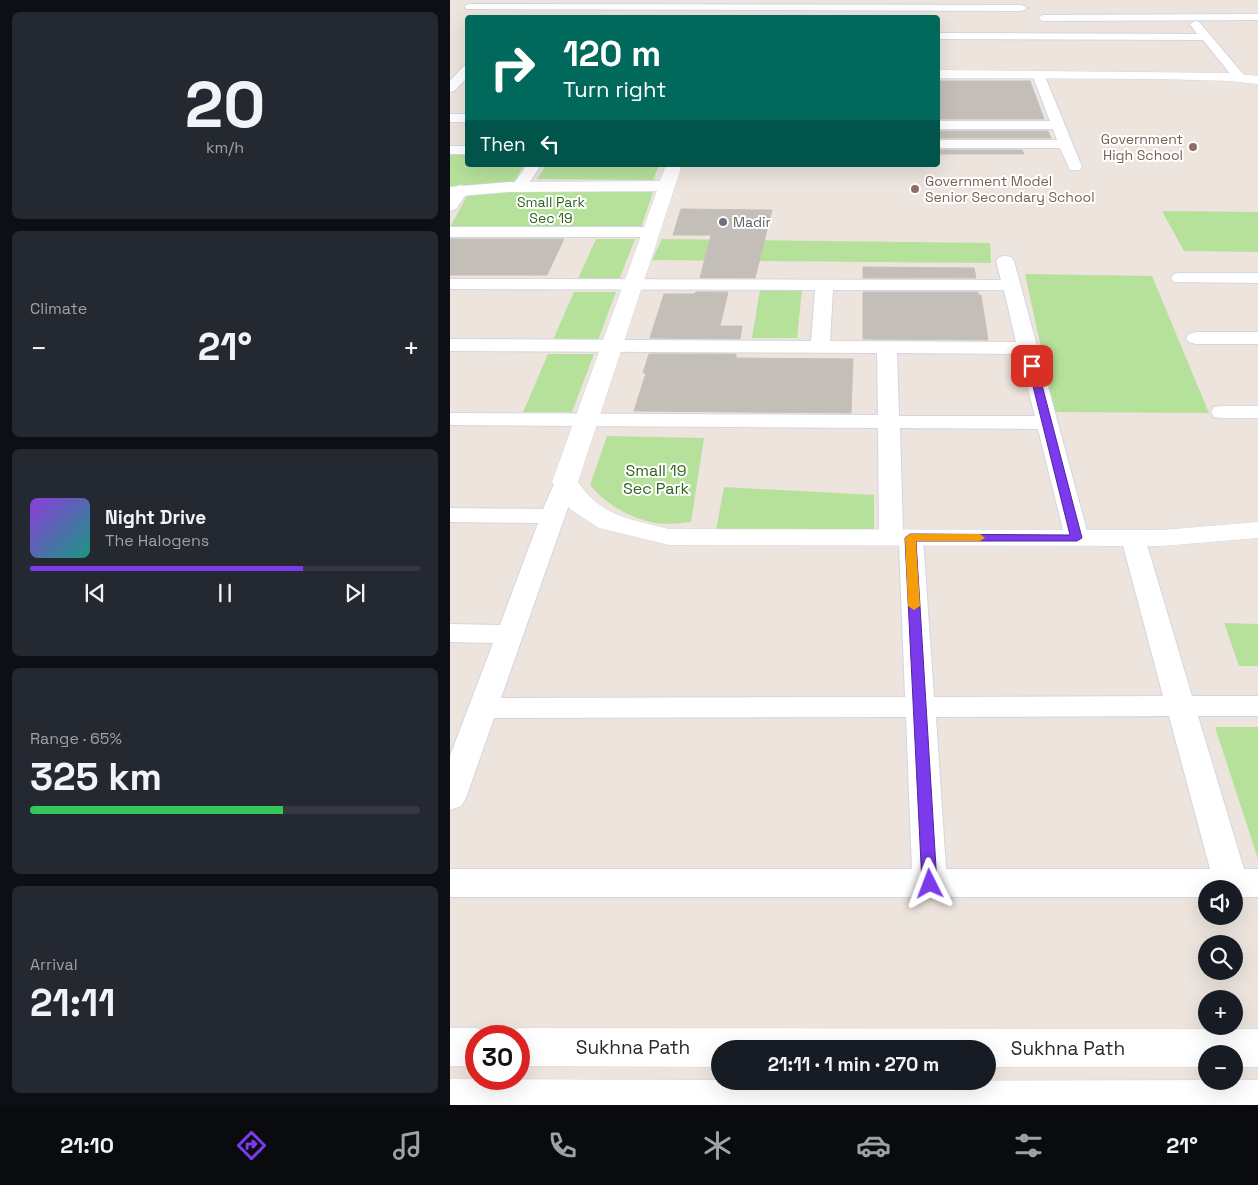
<!DOCTYPE html>
<html lang="en">
<head>
<meta charset="utf-8">
<style>
	body { margin:0; font-family:"Space Grotesk",sans-serif; background:#242831; color:#f1f3f6; height:100vh; display:flex; flex-direction:column; font-size:19px; white-space:nowrap }
	* { box-sizing:border-box; margin:0 }
	p { font-size:16px; color:#9ea1a6 }
	.icon { flex:none; width:28px; height:28px; fill:none; stroke:currentColor; stroke-width:2; stroke-linecap:round; stroke-linejoin:round }
	.map { position:relative; flex:1; overflow:hidden }
	.sheet { display:flex; flex-direction:column; gap:12px; padding:12px; background:#0d0f14; width:450px }
	.sheet>* { flex:none }
	.banner { position:absolute; left:15px; top:15px; width:475px; height:152px; border-radius:5px; box-shadow:0 5px 20px #0002; background:#00695c; color:#fff; overflow:hidden }
	.controls { position:absolute; left:748px; top:880px; display:grid; gap:10px }
	.controls a { display:grid; place-items:center; width:45px; height:45px; border-radius:50%; background:#171b24; box-shadow:0 5px 20px #0002; font-size:25px }
	.speed { position:absolute; left:15px; top:1025px; display:flex; gap:10px; font-size:25px; font-weight:700; text-align:center }
	.speed>* { display:grid; place-content:center; width:65px; height:65px; border-radius:50%; background:#171b24; box-shadow:0 5px 20px #0002; line-height:1 }
	.speed .limit { border:8px solid #d22; background:#fff; color:#111 }
	.pin { position:absolute; display:grid; place-items:center; width:42px; height:42px; color:#fff; margin:-21px; border-radius:10px; box-shadow:0 2px 8px #0006 }
	.me { position:absolute; width:55px; margin:-28px; rotate:357deg; stroke-linejoin:round; filter:drop-shadow(0 0 4px #0008) }
	.turn { display:flex; align-items:center; gap:18px; height:105px; padding:0 15px; font-size:22px }
	.turn .icon { width:65px; height:65px; stroke-width:2.5 }
	.turn b { display:block; font-size:35px; line-height:42px }
	.then { display:flex; align-items:center; height:48px; padding:0 15px; background:#0003; gap:10px; font-size:19px }
	.big { font-size:38px; font-weight:600; line-height:1.1 }
	.sheet .card { flex:1; display:flex; flex-direction:column; justify-content:center; gap:8px; min-width:0; padding:0 18px; border-radius:8px; background:#242831 }
	.sheet .dial { align-items:center; gap:0 }
	.dial b { font-size:65px; line-height:1 }
	.song { display:flex; align-items:center; gap:15px }
	.cover { width:60px; height:60px; border-radius:8px; background:linear-gradient(135deg,hsl(270 70% 55%),hsl(170 70% 35%)) }
	.played { height:5px; border-radius:2px; background:linear-gradient(90deg,#7c3aed 70%,#363941 70%) }
	.keys { display:flex; justify-content:space-around; direction:ltr }
	.heat { display:flex; justify-content:space-between; align-items:center; font-size:28px; direction:ltr }
	.charge { height:8px; border-radius:4px; background:linear-gradient(90deg,#34c759 65%,#363941 0) }
	.trip { position:absolute; left:261px; top:1040px; width:285px; height:50px; border-radius:25px; background:#171b24; box-shadow:0 5px 20px #0002; font-weight:600; line-height:50px; text-align:center }
	.dock { display:flex; height:80px; justify-content:space-around; align-items:center; background:#090b0e; color:#9ea1a6 }
	.dock .icon { width:35px; height:35px }
	.dock .selected { color:#7c3aed }
	.dock b { font-size:22px; color:#f1f3f6 }
	main { display:flex; flex:1; min-height:0 }
	.map>svg:first-child { display:block }
</style>
</head>
<body>
<main>
<section class="sheet">
<div class="card dial"><b>20</b><p>km/h</p></div>
<div class="card"><p>Climate</p>
<div class="heat"><a>−</a><b class="big">21°</b><a>+</a></div>
</div>
<div class="card">
<div class="song"><i class="cover"></i><div><b>Night Drive</b><p>The Halogens</p></div></div>
<div class="played"></div>
<div class="keys"><svg class="icon" aria-label="previous" viewBox="0 0 24 24"><path d="M18 5L8 12l10 7zM5 5v14"/></svg><svg class="icon" aria-label="pause" viewBox="0 0 24 24"><path d="M8 5v14M16 5v14"/></svg><svg class="icon" aria-label="next" viewBox="0 0 24 24"><path d="M6 5l10 7-10 7zM19 5v14"/></svg></div>
</div>
<div class="card"><p>Range · 65%</p><b class="big">325 km</b><div class="charge"></div></div>
<div class="card"><p>Arrival</p><b class="big">21:11</b></div>
</section>
<div class="map">
<svg width="808" height="1105" viewBox="0 0 808 1105">
	<rect width="100%" height="100%" fill="#ece4dd"/>
	<g fill="#b6e19b">
		<polygon points="0,155 17,155 18,165 74,165 64,182 0,187"/>
		<polygon points="96,165 209,165 203,180 87,179"/>
		<polygon points="56,191 203,192 191,228 0,227 18,194"/>
		<polygon points="712,211 808,212 808,252 734,251"/>
		<polygon points="146,239 185,239 169,280 128,279"/>
		<polygon points="212,239 540,243 541,263 202,260"/>
		<polygon points="575,274 702,276 759,413 605,412"/>
		<polygon points="310,290 352,290 347,338 302,338"/>
		<polygon points="124,292 166,292 148,340 103,340"/>
		<polygon points="98,354 144,354 122,412 73,412"/>
		<path d="M 157,436 L 254,438 L 241,522 C 230,523 217,525 206,523 C 181,519 156,504 140,485 Z"/>
		<polygon points="274,487 424,495 424,533 266,530"/>
		<polygon points="774,623 808,624 808,666 789,666"/>
		<polygon points="765,727 808,727 808,859"/>
	</g>
	<g fill="#c4beb9" stroke="#c7c0b6">
		<polygon points="488,81 580,81 594,119 488,119 488,95 490,95"/>
		<polygon points="488,131 598,131 601,138 488,138"/>
		<polygon points="488,150 572,150 574,154 488,154"/>
		<polygon points="231,209 322,210 305,278 250,278 261,235 223,235"/>
		<polygon points="0,239 114,239 97,275 0,275"/>
		<polygon points="413,267 524,268 526,278 413,278"/>
		<polygon points="246,292 278,292 270,326 292,326 290,339 200,338 214,294 244,294"/>
		<polygon points="413,292 528,292 528,295 531,295 538,340 413,339"/>
		<polygon points="199,354 286,354 286,358 403,359 401,413 184,411 196,373 193,373"/>
	</g>
	<g fill="none" stroke-linecap="round" stroke-linejoin="round">
		<g stroke="#d2d6e2" stroke-width="2">
			<g id="minor">
				<polygon points="20,4 572,5 577,8 572,11 16,9 15,7 16,5"/>
				<polygon points="808,14 808,20 593,21 588,18 593,15"/>
				<polygon points="745,21 749,22 794,75 796,78 794,81 786,81 753,40 488,39 488,33 747,34 740,24"/>
				<polygon points="14,66 18,66 18,77 4,91 0,92 0,81"/>
				<polygon points="588,70 594,74 632,167 630,170 620,170 610,148 488,148 488,140 607,140 603,129 488,129 488,121 600,121 582,74"/>
				<rect x="0" y="114" width="18" height="8"/>
				<rect x="0" y="146" width="18" height="8"/>
				<polygon points="77,165 91,165 75,189 65,189 62,186"/>
				<polygon points="11,185 16,187 19,190 6,209 0,211 0,195 6,187"/>
				<polygon points="0,227 201,227 207,229 209,232 207,235 201,237 0,237"/>
				<path d="M 555,256 L 561,257 L 564,261 L 639,538 L 636,543 L 627,545 L 618,543 L 615,538 L 588,429 L 450,428 L 453,533 L 461,531 L 470,533 L 473,538 L 484,697 L 713,696 L 671,538 L 674,533 L 683,531 L 692,533 L 695,538 L 742,696 L 808,696 L 808,716 L 748,716 L 794,869 L 808,869 L 808,897 L 784,897 L 784,889 L 756,889 L 756,897 L 0,897 L 0,869 L 462,869 L 456,717 L 44,718 L 16,798 L 11,806 L 0,810 L 0,756 L 43,643 L 0,642 L 0,624 L 50,625 L 88,523 L 0,522 L 0,508 L 93,509 L 107,477 L 115,475 L 123,477 L 127,482 L 51,698 L 455,697 L 449,543 L 441,545 L 432,543 L 429,538 L 428,428 L 0,425 L 0,413 L 428,415 L 427,353 L 0,351 L 0,339 L 361,341 L 365,290 L 0,289 L 0,279 L 551,280 L 546,261 L 549,257 ZM 383,290 L 554,290 L 566,342 L 380,341 ZM 447,353 L 569,354 L 585,416 L 449,416 ZM 719,716 L 760,869 L 496,869 L 486,717 Z"/>
				<polygon points="730,273 808,273 808,283 724,282 721,278 724,274"/>
				<polygon points="746,332 808,332 808,344 746,344 739,342 736,338 739,334"/>
				<polygon points="772,406 808,406 808,418 772,418 764,417 761,412 764,407"/>
			</g>
		</g>
		<g stroke="#d2d6e2" stroke-width="1">
			<g id="tertiary">
				<polygon points="488,70 779,73 808,76 808,84 779,81 710,79 488,78"/>
				<path d="M 216,165 L 232,165 L 128,482 C 152,517 180,519 219,529 L 712,530 L 808,522 L 808,538 L 712,546 L 219,545 L 149,528 L 120,509 L 102,482 L 207,191 L 58,192 L 0,197 L 0,187 L 58,182 L 210,181 Z"/>
			</g>
		</g>
		<g stroke="#d2d6e2" stroke-width="1">
			<g id="secondary">
				<polygon points="0,1028 26,1028 41,1033 42,1036 26,1036 26,1066 0,1066"/>
				<polygon points="69,1028 808,1029 808,1067 784,1067 784,1054 756,1054 756,1067 538,1067 538,1049 270,1049 270,1067 69,1066 69,1036 53,1036 54,1033"/>
				<polygon points="0,1079 270,1080 270,1081 808,1080 808,1105 0,1105"/>
			</g>
		</g>
		<use href="#minor" fill="#fff" fill-rule="evenodd"/>
		<use href="#tertiary" fill="#fff" fill-rule="evenodd"/>
		<use href="#secondary" fill="#fff" fill-rule="evenodd"/>
	</g>
	<polygon fill="#7c3aed" stroke="#51269a" points="582,364 587,366 632,538 627,541 466,541 487,884 485,889 480,890 474,889 472,884 455,538 460,534 620,535 578,366"/>
	<polygon fill="#f59e0b" points="460,534 530,534 535,538 530,541 466,541 470,606 464,610 458,606 455,538"/>
	<g fill="#8d6e63" stroke="#fff" stroke-width="2">
		<circle cx="743" cy="147" r="5"/>
		<circle cx="465" cy="189" r="5"/>
	</g>
	<circle fill="#6b7280" stroke="#fff" stroke-width="2" cx="273" cy="222" r="5"/>
	<g text-anchor="middle" dominant-baseline="central" stroke-width="4" stroke-linejoin="round" paint-order="stroke">
		<g font-size="14" fill="#785e54" stroke="#fff" text-anchor="end">
			<text x="733" y="139">Government<tspan x="733" dy="16">High School</tspan></text>
			<text x="475" y="181" text-anchor="start">Government Model<tspan x="475" dy="16">Senior Secondary School</tspan></text>
		</g>
		<g font-size="14" fill="#2f651c" stroke="#fff">
			<text x="101" y="202">Small Park<tspan x="101" dy="16">Sec 19</tspan></text>
		</g>
		<g font-size="14" fill="#5b616d" stroke="#fff" text-anchor="start">
			<text x="283" y="222">Madir</text>
		</g>
		<g font-size="16" fill="#2f651c" stroke="#fff">
			<text x="206" y="470">Small 19<tspan x="206" dy="18">Sec Park</tspan></text>
		</g>
		<g font-size="19" fill="#2a2a2a" stroke="#fff">
			<text x="183" y="1047">Sukhna Path</text>
			<text x="618" y="1048">Sukhna Path</text>
		</g>
	</g>
</svg>
<div class="controls">
<a><svg class="icon" aria-label="sound" viewBox="0 0 24 24"><path d="M4 9h4l5-4v14l-5-4H4zM17 9q2 3 0 6"/></svg></a>
<a><svg class="icon" aria-label="search" viewBox="0 0 24 24"><circle cx="10" cy="10" r="6"/><path d="M15 15l6 6"/></svg></a>
<a>+</a>
<a>−</a>
</div>
<div class="speed"><div class="limit">30</div></div>
<div class="pin" style="left:582px;top:366px;background:#d93025"><svg class="icon" aria-label="arrive" viewBox="0 0 24 24"><path d="M6 21V4h12l-3 4 3 4H6"/></svg></div>
<svg class="me" style="left:480px;top:884px" viewBox="-20 -20 40 40"><path d="M0-17L14 15 0 8-14 15z" fill="#7c3aed" stroke="#fff" stroke-width="4"/></svg>
<div class="trip">21:11 · 1 min · 270 m</div>
<div class="banner">
<div class="turn"><svg class="icon" aria-label="right" viewBox="0 0 24 24"><path d="M7 20v-9h11M14 6l5 5-5 5"/></svg><div><b>120 m</b>Turn right</div></div>
<div class="then">Then<svg class="icon" aria-label="left" viewBox="0 0 24 24"><path d="M17 20v-9H6M10 6l-5 5 5 5"/></svg></div>
</div>
</div>
</main>
<nav class="dock">
<b>21:10</b>
<svg class="icon selected" aria-label="directions" viewBox="0 0 24 24"><path d="M12 3l9 9-9 9-9-9zM9 14v-3h6M13 9l2 2-2 2"/></svg>
<svg class="icon" aria-label="music" viewBox="0 0 24 24"><path d="M9 18V5l10-2v13"/><circle cx="6" cy="18" r="3"/><circle cx="16" cy="16" r="3"/></svg>
<svg class="icon" aria-label="phone" viewBox="0 0 24 24"><path d="M5 4h4l2 5-3 2q2 4 5 5l2-3 5 2v4C11 20 4 13 5 4z"/></svg>
<svg class="icon" aria-label="climate" viewBox="0 0 24 24"><path d="M12 3v18M4 7l16 10M4 17L20 7"/></svg>
<svg class="icon" aria-label="car" viewBox="0 0 24 24"><path d="M5 17H2v-5l4-1 3-4h7l3 4 3 1v5h-3M9 17h6M6 11h13"/><circle cx="7" cy="17" r="2"/><circle cx="17" cy="17" r="2"/></svg>
<svg class="icon" aria-label="filters" viewBox="0 0 24 24"><path d="M4 7h16M4 17h16"/><circle cx="9" cy="7" r="2"/><circle cx="15" cy="17" r="2"/></svg>
<b>21°</b>
</nav>
</body>
</html>
